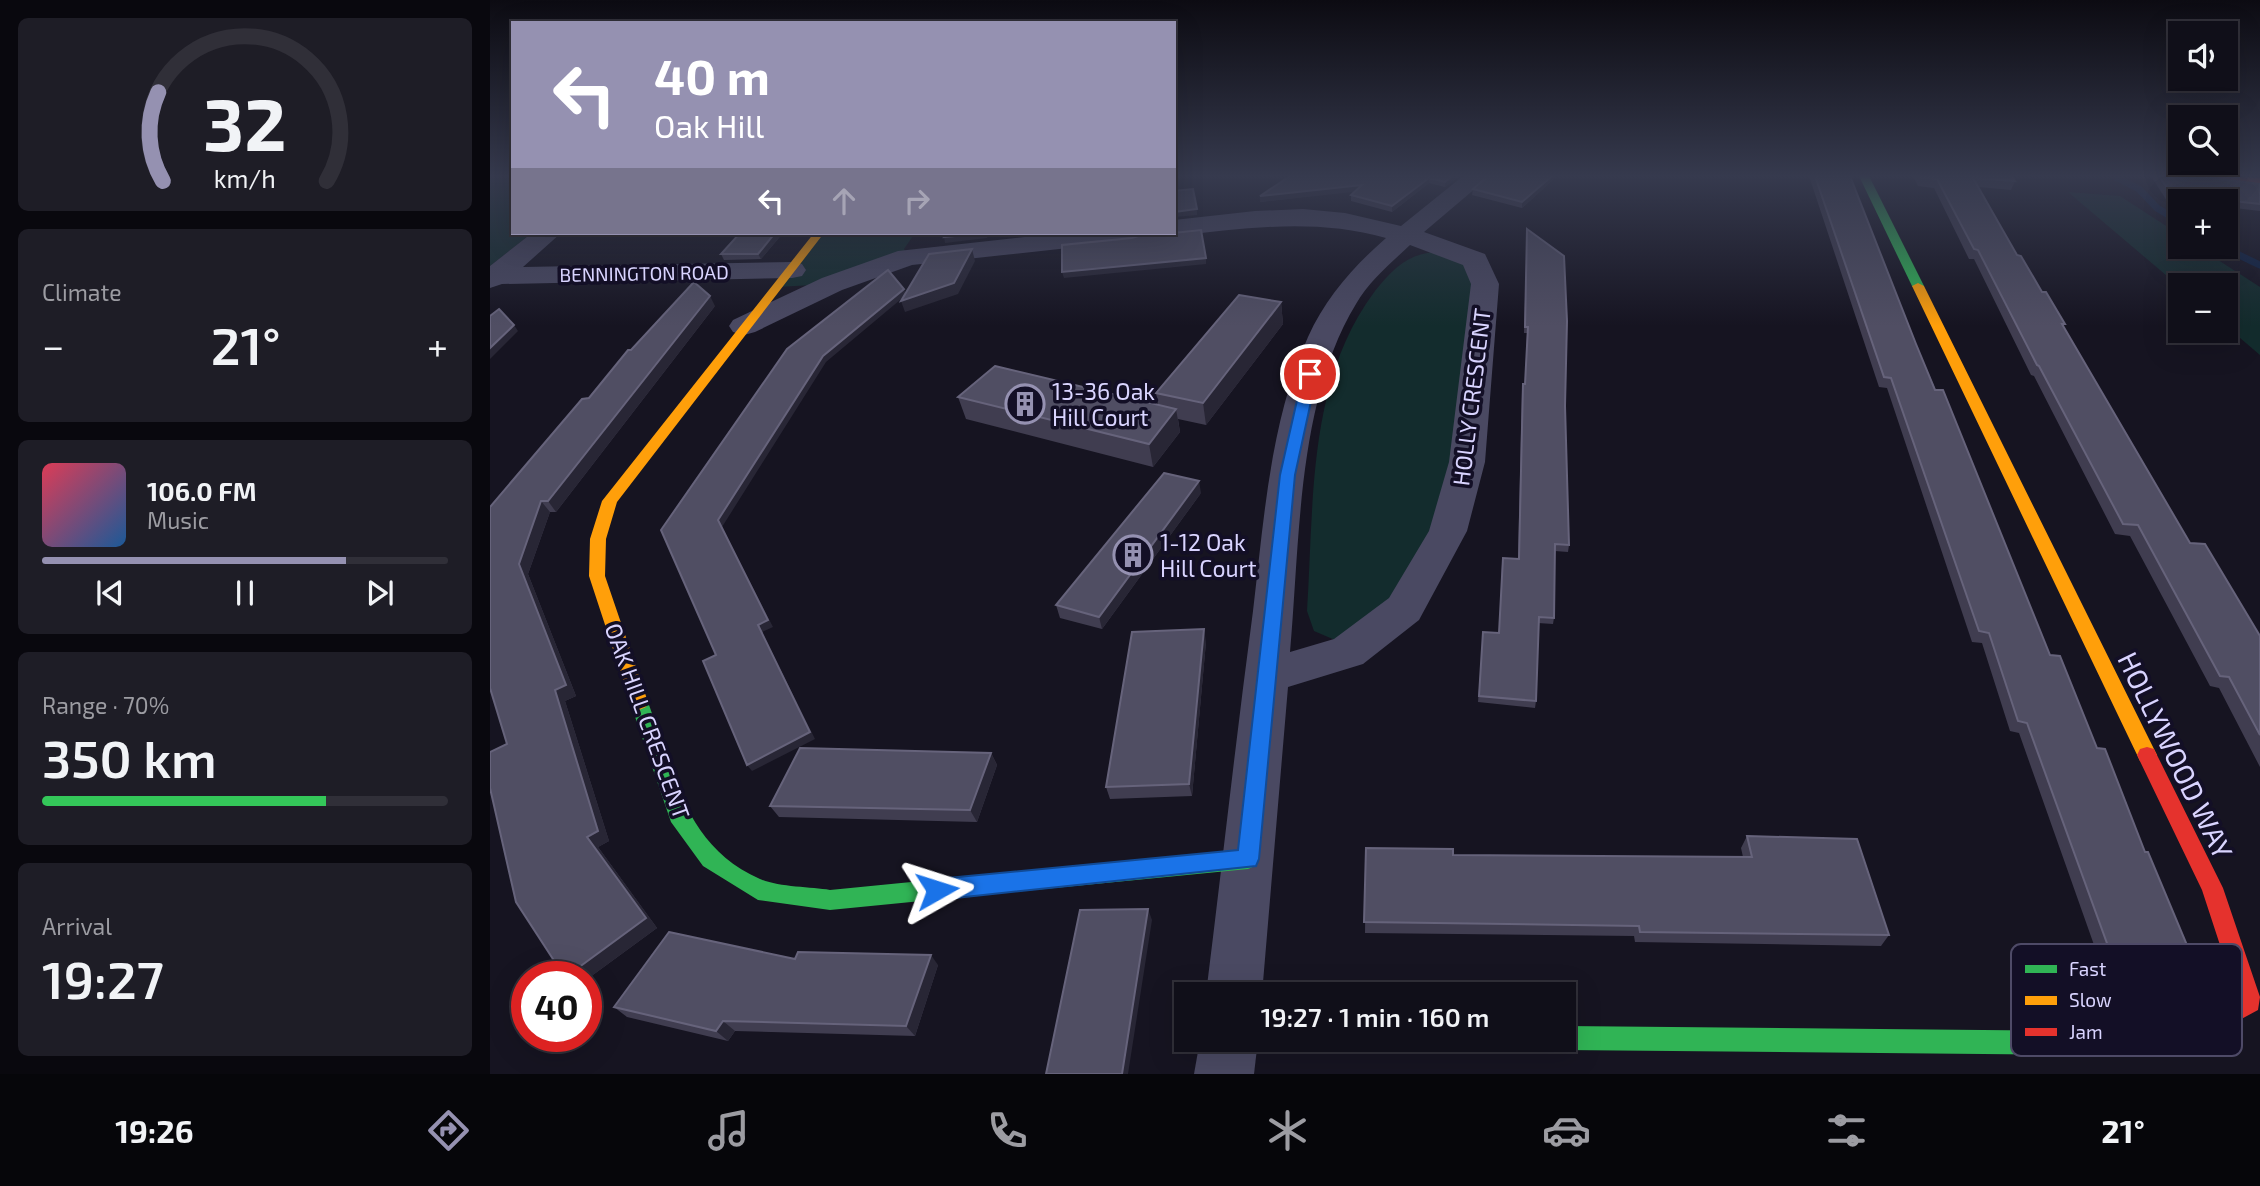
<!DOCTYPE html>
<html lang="en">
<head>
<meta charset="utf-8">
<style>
	body { margin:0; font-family:"Exo 2",sans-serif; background:#1e1d26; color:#f1f3f6; height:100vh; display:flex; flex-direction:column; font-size:26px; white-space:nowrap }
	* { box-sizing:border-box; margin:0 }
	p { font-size:23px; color:#9c9ca2 }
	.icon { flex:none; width:38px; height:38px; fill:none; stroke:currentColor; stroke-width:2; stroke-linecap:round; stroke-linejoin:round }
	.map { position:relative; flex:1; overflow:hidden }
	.panel { display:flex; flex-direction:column; gap:18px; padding:18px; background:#09080e; width:490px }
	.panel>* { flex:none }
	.top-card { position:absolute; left:21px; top:21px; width:665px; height:214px; border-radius:0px; box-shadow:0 7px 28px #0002,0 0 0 2px #302f38; background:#9591b1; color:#fff; overflow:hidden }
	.tools { position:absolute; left:1678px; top:21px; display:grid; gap:14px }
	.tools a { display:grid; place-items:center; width:70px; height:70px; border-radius:0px; background:#100f19; box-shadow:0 7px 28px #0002,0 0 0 2px #302f38; font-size:35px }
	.speed { position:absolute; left:21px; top:961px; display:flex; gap:14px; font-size:35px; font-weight:700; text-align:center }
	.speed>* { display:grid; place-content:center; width:91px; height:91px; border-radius:50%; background:#100f19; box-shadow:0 7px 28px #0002,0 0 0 2px #302f38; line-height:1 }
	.speed .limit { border:10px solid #d22; background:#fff; color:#111 }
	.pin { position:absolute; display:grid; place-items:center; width:60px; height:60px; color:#fff; margin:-30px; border:4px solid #fff; border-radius:50%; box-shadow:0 2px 7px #0007 }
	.me { position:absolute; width:77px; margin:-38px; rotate:84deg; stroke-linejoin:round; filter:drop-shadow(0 0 5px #0008) }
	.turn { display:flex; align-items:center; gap:24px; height:147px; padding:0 28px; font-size:32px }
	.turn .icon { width:91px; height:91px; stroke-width:2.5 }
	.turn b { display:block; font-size:49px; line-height:60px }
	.lanes { display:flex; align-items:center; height:66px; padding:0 28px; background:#0003; justify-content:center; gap:35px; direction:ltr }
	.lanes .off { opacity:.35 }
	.big { font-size:52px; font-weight:600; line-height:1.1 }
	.panel .card { flex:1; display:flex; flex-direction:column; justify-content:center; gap:10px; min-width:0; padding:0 24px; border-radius:10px; background:#1e1d26 }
	.panel .dial { align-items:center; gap:0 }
	.dial svg { height:182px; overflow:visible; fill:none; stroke:#302f38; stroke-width:7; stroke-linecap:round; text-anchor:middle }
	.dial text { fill:#f1f3f6; stroke:none }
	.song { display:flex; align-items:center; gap:21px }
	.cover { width:84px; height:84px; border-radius:10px; background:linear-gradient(135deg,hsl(350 70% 55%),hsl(210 70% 35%)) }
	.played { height:7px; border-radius:4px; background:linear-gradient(90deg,#9591b1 75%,#302f38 75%) }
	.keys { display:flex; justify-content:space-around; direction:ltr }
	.heat { display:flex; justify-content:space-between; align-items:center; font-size:38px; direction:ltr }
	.charge { height:10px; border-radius:5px; background:linear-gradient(90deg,#34c759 70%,#302f38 0) }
	.trip { position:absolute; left:684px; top:982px; width:402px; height:70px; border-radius:0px; background:#100f19; box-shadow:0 7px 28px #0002,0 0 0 2px #302f38; font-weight:600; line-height:70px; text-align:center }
	.tabs { display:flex; height:112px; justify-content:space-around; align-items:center; background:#06060a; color:#9c9ca2 }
	.tabs .icon { width:49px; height:49px }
	.tabs .current { color:#9591b1 }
	.tabs b { font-size:32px; color:#f1f3f6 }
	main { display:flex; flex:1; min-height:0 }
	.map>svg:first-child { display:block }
</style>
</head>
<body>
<main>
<section class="panel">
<div class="card dial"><svg viewBox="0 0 100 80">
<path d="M14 69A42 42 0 1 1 86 69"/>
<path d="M14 69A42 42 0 0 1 12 30" stroke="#9591b1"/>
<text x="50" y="56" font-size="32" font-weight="700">32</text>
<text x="50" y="72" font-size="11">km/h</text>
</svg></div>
<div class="card"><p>Climate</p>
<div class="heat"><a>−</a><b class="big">21°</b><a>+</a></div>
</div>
<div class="card">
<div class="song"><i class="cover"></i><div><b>106.0 FM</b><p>Music</p></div></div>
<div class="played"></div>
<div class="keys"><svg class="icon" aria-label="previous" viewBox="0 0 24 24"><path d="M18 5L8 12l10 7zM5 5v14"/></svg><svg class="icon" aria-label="pause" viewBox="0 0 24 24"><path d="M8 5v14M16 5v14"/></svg><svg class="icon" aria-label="next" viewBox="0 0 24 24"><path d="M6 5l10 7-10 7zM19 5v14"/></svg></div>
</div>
<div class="card"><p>Range · 70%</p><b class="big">350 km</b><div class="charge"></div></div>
<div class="card"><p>Arrival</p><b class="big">19:27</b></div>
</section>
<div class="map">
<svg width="1770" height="1074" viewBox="0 0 1770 1074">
	<rect width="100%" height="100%" fill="#161421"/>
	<g fill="#132c2d">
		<polygon points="0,176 23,176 23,233 42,233 0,266"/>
		<polygon points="1578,192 1630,196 1690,235 1690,247 1708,247 1770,287 1770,355 1736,326 1736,285 1690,287"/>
		<polygon points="329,233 425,233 414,249 418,257 342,284 287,287"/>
		<path d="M 945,252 L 977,265 L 983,290 L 966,481 L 910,596 L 845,640 L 824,631 L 817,611 C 824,504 817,381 885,291 C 902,270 917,254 945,252 Z"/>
	</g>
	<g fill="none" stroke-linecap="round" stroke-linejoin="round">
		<g stroke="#0d2144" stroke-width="7">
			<polyline points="1624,176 1649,189 1667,208 1690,222"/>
			<polyline points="1732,247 1770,265"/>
		</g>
		<g fill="#4a4962" fill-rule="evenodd">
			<path d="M 973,176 L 1000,176 L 934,232 L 995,254 L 1009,284 L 995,462 L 977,531 L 929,620 L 873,664 L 798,687 L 772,994 L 716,994 C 732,866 746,738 763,611 C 774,519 780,422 818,337 C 836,297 864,266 896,238 C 825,218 757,228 684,236 L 674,233 L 684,233 L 684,220 L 765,211 L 813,209 L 855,213 L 911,226 ZM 920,245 L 973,265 L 981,284 L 959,462 L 939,531 L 899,598 L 844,639 L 800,652 C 810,541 807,401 866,304 C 879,281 901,263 920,245 Z"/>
			<polygon points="42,233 71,233 33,267 302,262 312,264 316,270 312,276 302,278 12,284 0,288 0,266"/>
			<polygon points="570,233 655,233 651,239 642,241 422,265 352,290 265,332 254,335 243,332 239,326 243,320 332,278 408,251"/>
			<polygon points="710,1040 768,1040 764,1074 704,1074"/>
		</g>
		<g fill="#30b455" fill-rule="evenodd">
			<polygon points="1369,176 1379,176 1434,286 1432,288 1424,288 1422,286"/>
			<path d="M 149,694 L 156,697 L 158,702 C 183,772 195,846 270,879 C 287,887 321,887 340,890 L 758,849 L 765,852 L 769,859 L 765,866 L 758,869 L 340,910 L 268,900 L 213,866 L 181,822 L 140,702 L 142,697 Z"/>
			<polygon points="1074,1026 1593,1031 1602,1034 1605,1043 1602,1052 1593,1055 1074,1050 1066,1046 1063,1040 1074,1040"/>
		</g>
		<g fill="#ff9f0a" fill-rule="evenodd">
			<polygon points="324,233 334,233 127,502 116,539 115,576 158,702 156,707 149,710 142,707 99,576 100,539 112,501"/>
			<polygon points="1428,283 1434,286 1664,749 1667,755 1664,761 1657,763 1650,761 1422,286"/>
		</g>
		<g fill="#e5322d" fill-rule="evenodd">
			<polygon points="1713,176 1770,178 1770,184 1718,179"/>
			<polygon points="1657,747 1664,749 1733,888 1770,997 1768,1010 1683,1056 1593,1055 1584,1052 1581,1043 1584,1034 1593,1031 1681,1032 1747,997 1712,890 1647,755 1650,749"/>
		</g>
	</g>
	<g fill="#403d50">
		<polygon points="800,176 969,176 955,187 939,183 902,212 861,201 861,195 865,191 770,202 770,196"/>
		<polygon points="1067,176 1032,208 982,195 983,189"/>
		<polygon points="1319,176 1360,176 1426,344 1560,655 1607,748 1655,852 1712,981 1700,990 1615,976 1529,733 1520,731 1492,643 1482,642 1397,388 1389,387"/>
		<polygon points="1423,176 1522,176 1525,181 1521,190 1489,187 1527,255 1575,324 1573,327 1700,543 1770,636 1770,767 1729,688 1720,686 1640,536 1625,534 1544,376 1541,375 1484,259 1479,259 1444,188 1428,186"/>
		<polygon points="1661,176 1713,176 1714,177 1770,184 1770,211 1736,207 1736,201 1690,201 1690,202 1677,201"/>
		<polygon points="1037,229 1075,406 1079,545 1078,552 1065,551 1064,618 1063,624 1048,623 1046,701 1045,708 988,702 993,632 1009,633 1012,564 1028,559 1032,390 1033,384 1035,384 1037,333 1034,333"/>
		<polygon points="250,233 293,233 271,259 234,260 231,254"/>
		<polygon points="791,302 793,324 716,425 688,419 690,432 663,467 476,419 468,397 668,405 666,393"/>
		<polygon points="225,306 66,512 60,512 38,574 86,696 75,701 119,841 108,847 167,928 96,980 96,976 17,744 0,507 141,350"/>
		<polygon points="711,493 612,629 570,618 566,605"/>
		<polygon points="716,642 702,796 620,799 616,787"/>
		<polygon points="501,753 507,765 487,822 289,817 280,806"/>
		<polygon points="1257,836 1399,935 1391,946 1145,942 1144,936 875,933 876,848 963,855 1253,857 1251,848"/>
		<polygon points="305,959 448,965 425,1036 245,1031 238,1041 137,1017 124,1007"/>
	</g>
	<g fill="#282635">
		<polygon points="962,176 969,176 955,187 955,182"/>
		<polygon points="1062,176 1067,176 1032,208 1032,202"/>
		<polygon points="939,178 939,183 902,212 902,206"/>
		<polygon points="872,185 872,191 770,202 770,196"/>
		<polygon points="707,209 707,215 684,217 684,212"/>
		<polygon points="285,233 293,233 271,259 268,254"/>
		<polygon points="496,233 500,233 497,238 455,243 454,237"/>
		<polygon points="482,249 485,261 468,294 415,312 411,301"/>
		<polygon points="716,258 716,264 574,278 572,272"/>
		<polygon points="414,289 416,295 336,362 232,527 283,627 272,632 325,739 262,771 257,765 268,625 228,520 333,356"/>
		<polygon points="220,296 225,306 66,512 58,501"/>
		<polygon points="791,302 793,324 716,425 713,403"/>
		<polygon points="24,325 28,331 0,359 0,348"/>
		<polygon points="686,409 690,432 663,467 659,444"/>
		<polygon points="709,481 711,493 612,629 609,617"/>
		<polygon points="51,501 60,512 38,574 86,696 75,701 119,841 108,847 167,928 96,980 96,976 77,976 97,837 65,690 29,564"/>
		<polygon points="714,629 716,642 702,796 699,784"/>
		<polygon points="501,753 507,765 487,822 480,810"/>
		<polygon points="658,909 662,920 638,1074 632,1074"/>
		<polygon points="441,955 448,965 425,1036 416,1026"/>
		<polygon points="233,1021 245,1031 238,1041 226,1031"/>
	</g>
	<g fill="#504e63" stroke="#66637b" stroke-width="2">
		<polygon points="800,176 962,176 955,182 939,178 902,206 861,195 872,185 770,196"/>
		<polygon points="998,176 1062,176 1032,202 983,189"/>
		<polygon points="1325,176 1360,176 1426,344 1445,390 1453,390 1560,655 1570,656 1607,748 1615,749 1655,852 1658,852 1712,981 1626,968 1537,723 1528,721 1499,633 1489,631 1401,378 1394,377"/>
		<polygon points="1431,176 1522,176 1525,181 1483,178 1527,255 1531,256 1552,292 1556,292 1575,324 1572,324 1700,543 1715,544 1770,636 1770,735 1739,677 1730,676 1648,525 1633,524 1549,366 1547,365 1488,250 1484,249 1447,179 1431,177"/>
		<polygon points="1669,176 1713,176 1714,177 1770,184 1770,204 1681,194"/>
		<polygon points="703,189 707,209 684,212 684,191"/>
		<polygon points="1037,229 1074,256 1077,321 1075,406 1079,545 1065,544 1064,618 1049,617 1046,701 989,696 993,632 1009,633 1013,558 1029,559 1033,384 1035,384 1038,327 1035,327"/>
		<polygon points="711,230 716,258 572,272 572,245 642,238 652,235 653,233 683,233"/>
		<polygon points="250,233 285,233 268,254 231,254"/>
		<polygon points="456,233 496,233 454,237"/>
		<polygon points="482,249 464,283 411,301 439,254"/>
		<polygon points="398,270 414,289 333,356 228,520 278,620 268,625 320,732 257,765 213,661 226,655 171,530 297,349"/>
		<polygon points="204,282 220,296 58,501 51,501 29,564 76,685 65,690 108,831 97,837 156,918 77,976 74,976 26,902 0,788 0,752 17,744 0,688 0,507 92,399 99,398 138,350 141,350"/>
		<polygon points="749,295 791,302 713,403 666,393"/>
		<polygon points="9,309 24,325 0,348 0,316"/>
		<polygon points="505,366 686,409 659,444 468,397"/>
		<polygon points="674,473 709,481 609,617 566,605"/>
		<polygon points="714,629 699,784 616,787 642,632"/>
		<polygon points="310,748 501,753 480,810 280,806"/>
		<polygon points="1257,836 1367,839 1399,935 1150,932 1149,926 874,922 876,848 963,849 963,855 1262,857"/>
		<polygon points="658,909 632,1074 556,1074 590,910"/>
		<polygon points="179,932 305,959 308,952 441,955 416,1026 233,1021 226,1031 124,1007"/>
	</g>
	<linearGradient id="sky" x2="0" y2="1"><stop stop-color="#0c0b12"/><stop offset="0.54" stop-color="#363a4e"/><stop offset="1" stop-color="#363a4e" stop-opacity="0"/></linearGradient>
	<rect width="1770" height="326" fill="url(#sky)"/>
	<polygon fill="#1a73e8" stroke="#114b97" stroke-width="2" points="820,370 827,374 805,475 769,859 766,866 447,900 439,897 436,890 439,882 447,879 748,850 790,475 813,374"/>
	<defs>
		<g id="building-ring" transform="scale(2.0125)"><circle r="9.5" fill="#130f26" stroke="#9591b1" stroke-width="1.5"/><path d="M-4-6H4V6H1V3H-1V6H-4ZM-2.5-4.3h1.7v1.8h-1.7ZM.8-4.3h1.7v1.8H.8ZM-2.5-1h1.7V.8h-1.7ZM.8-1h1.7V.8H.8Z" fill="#9591b1"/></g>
	</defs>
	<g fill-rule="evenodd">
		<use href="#building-ring" x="535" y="404"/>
		<use href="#building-ring" x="643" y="555"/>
	</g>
	<g text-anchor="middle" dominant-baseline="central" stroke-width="7" stroke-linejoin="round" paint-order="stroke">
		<g font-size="19" fill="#d9d4ff" stroke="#130f26">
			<text transform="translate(154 273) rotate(-1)">BENNINGTON ROAD</text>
		</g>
		<g font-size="23" fill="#d9d4ff" stroke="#130f26" text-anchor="start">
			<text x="562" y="391">13-36 Oak<tspan x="562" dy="26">Hill Court</tspan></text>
			<text x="670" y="542">1-12 Oak<tspan x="670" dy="26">Hill Court</tspan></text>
		</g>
		<g font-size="23" fill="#d9d4ff" stroke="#130f26">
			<text transform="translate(981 397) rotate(-83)">HOLLY CRESCENT</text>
			<text transform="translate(158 721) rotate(70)">OAK HILL CRESCENT</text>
		</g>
		<g font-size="28" fill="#d9d4ff" stroke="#130f26">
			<text transform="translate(1686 755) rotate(64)">HOLLYWOOD WAY</text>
		</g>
	</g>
	<rect x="1521" y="944" width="231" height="112" rx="10" fill="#130f26" stroke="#4e4a67" stroke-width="2"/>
	<rect x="1535" y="965" width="32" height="8" fill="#30b455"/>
	<rect x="1535" y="996" width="32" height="9" fill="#ff9f0a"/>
	<rect x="1535" y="1028" width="32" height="8" fill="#e5322d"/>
	<g font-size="19" fill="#d9d4ff">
		<text x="1579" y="976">Fast</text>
		<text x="1579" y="1007">Slow</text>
		<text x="1579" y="1039">Jam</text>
	</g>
</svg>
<div class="tools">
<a><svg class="icon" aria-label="sound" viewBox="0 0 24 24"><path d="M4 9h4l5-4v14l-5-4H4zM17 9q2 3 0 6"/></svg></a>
<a><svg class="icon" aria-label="search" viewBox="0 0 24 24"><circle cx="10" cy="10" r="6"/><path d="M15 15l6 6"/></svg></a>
<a>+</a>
<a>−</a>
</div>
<div class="speed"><div class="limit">40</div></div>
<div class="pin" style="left:820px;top:374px;background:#d93025"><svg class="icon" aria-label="arrive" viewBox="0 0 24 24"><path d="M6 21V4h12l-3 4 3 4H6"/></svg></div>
<svg class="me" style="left:447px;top:890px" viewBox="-20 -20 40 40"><path d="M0-17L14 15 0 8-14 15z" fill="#1a73e8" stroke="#fff" stroke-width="4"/></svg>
<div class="trip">19:27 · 1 min · 160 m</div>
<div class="top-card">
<div class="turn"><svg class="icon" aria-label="left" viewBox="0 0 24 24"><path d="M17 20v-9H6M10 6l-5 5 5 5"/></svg><div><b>40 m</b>Oak Hill</div></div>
<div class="lanes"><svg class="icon" aria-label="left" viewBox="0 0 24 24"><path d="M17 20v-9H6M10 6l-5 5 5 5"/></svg><svg class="icon off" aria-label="ahead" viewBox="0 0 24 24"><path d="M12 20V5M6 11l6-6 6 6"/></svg><svg class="icon off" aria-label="right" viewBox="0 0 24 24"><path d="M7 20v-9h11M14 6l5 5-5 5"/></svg></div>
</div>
</div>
</main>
<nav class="tabs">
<b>19:26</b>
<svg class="icon current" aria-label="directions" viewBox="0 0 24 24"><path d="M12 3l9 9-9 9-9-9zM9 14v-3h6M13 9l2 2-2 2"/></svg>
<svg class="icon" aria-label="music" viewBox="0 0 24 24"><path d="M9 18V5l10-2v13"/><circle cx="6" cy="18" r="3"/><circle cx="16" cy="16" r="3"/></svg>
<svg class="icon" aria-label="phone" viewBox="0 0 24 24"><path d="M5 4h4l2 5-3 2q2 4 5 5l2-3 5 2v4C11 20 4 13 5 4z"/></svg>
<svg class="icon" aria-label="climate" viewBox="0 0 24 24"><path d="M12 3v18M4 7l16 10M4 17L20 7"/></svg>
<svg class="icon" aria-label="car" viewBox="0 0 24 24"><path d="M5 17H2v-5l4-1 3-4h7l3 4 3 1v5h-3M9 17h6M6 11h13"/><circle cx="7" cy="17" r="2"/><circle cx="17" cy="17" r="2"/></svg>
<svg class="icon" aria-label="filters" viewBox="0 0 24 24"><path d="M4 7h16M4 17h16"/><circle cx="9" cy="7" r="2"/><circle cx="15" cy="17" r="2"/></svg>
<b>21°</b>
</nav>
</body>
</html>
